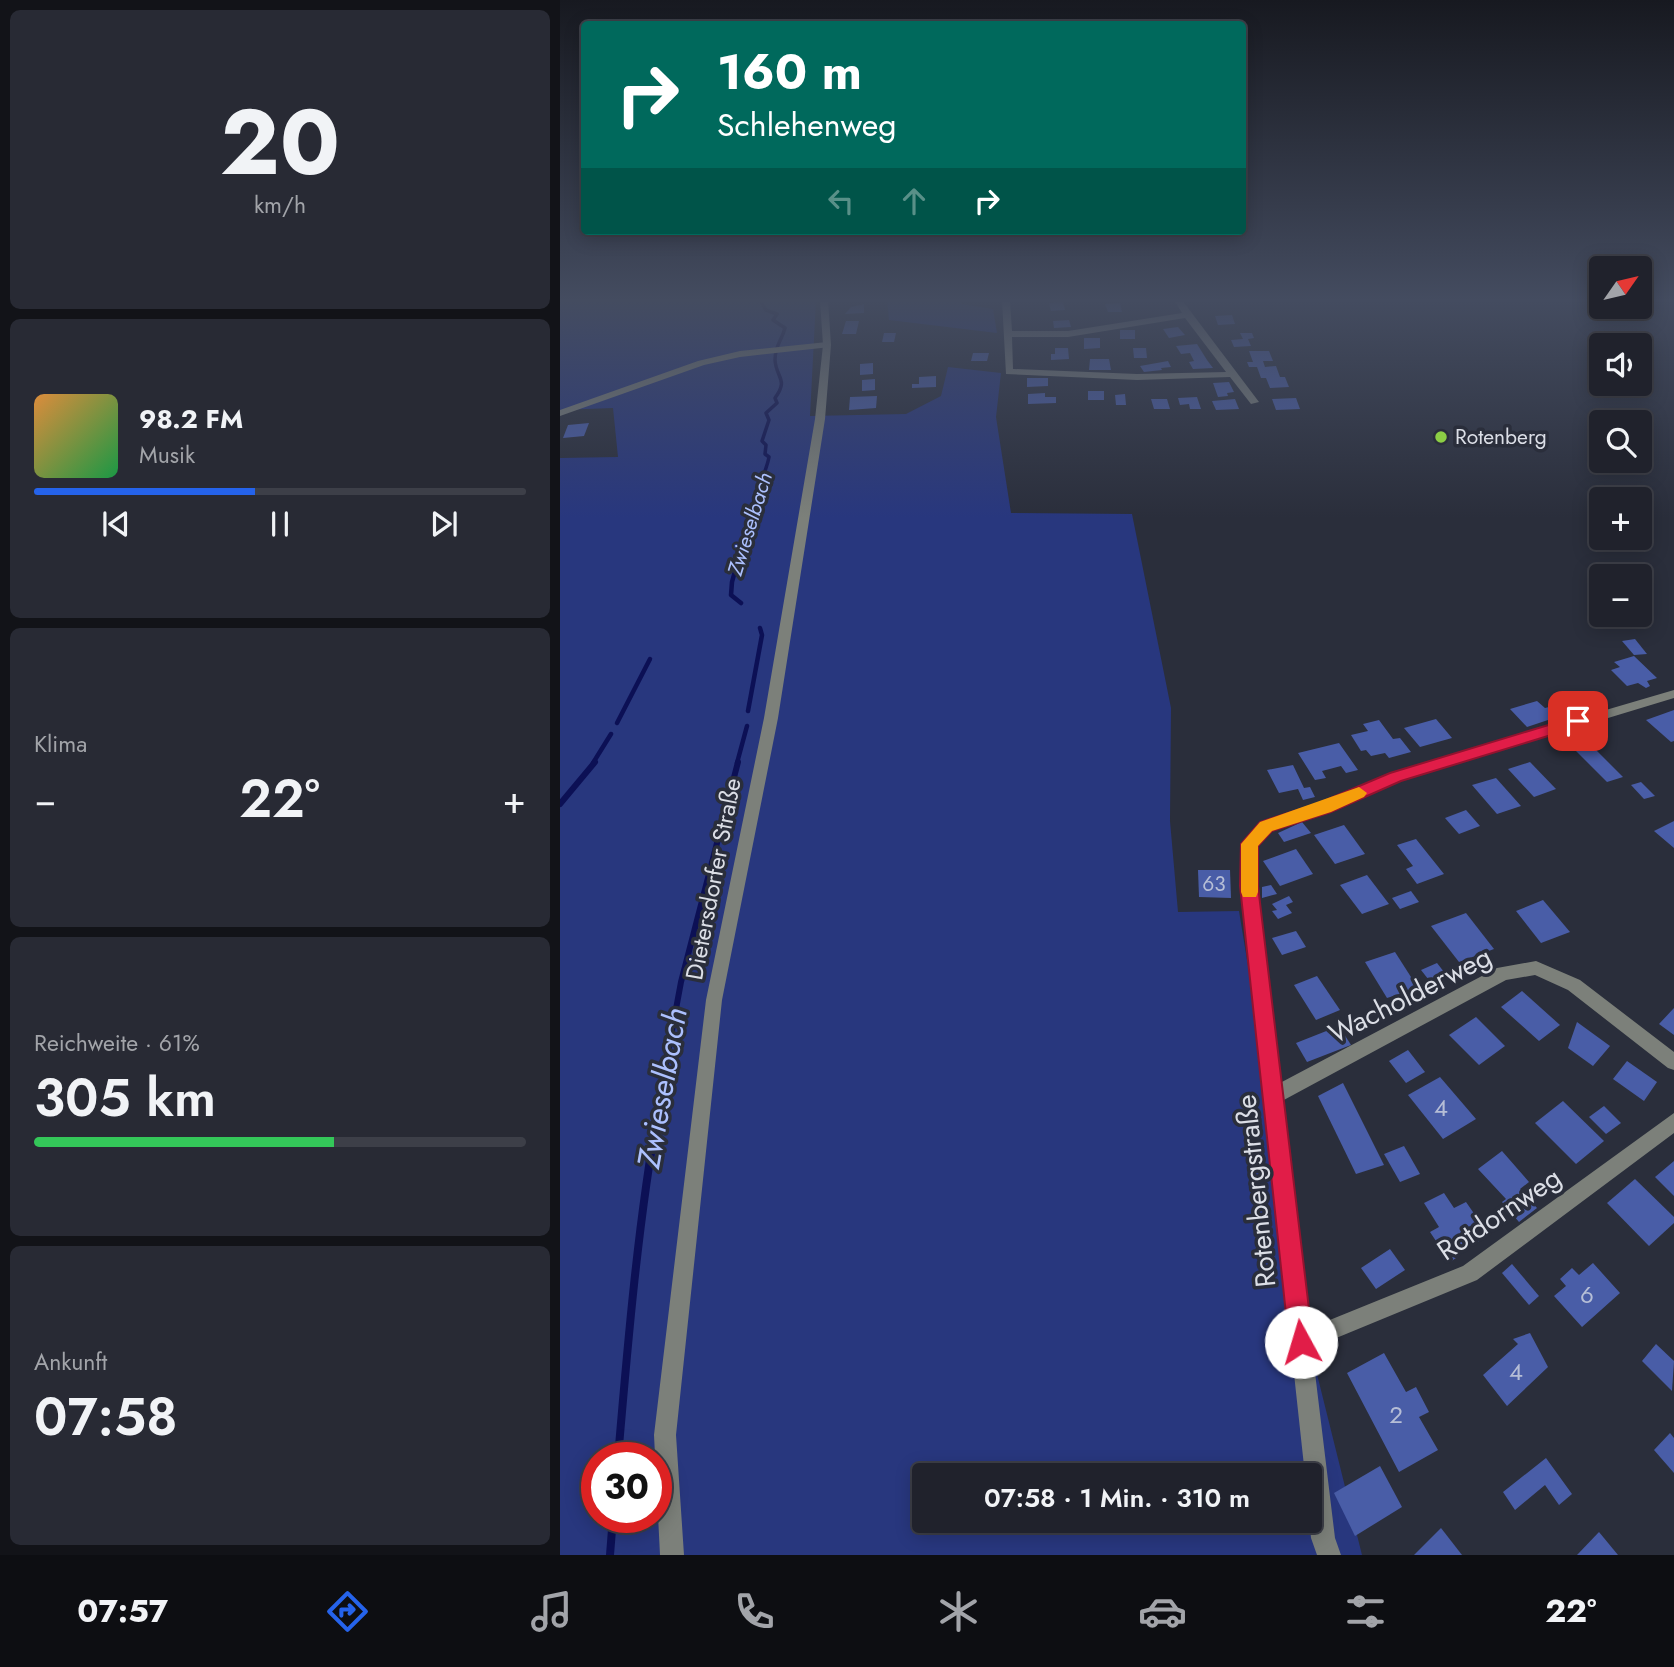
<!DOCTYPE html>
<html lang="de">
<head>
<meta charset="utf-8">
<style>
	body { margin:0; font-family:Jost,sans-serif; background:#282a34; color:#f1f3f6; height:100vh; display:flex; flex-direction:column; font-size:26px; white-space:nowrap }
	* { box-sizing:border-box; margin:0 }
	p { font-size:23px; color:#a2a4a9 }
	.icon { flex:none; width:38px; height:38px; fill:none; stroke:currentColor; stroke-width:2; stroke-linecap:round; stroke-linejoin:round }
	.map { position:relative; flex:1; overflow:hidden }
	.details { display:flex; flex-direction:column; gap:10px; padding:10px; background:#121318; width:560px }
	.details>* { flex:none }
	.guide { position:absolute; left:21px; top:21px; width:665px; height:214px; border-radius:7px; box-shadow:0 4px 18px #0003,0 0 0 2px #3d3f48; background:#00695c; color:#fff; overflow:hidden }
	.needle { width:46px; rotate:56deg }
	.buttons { position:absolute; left:1029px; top:256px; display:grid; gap:14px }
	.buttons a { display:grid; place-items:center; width:63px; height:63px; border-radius:7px; background:#20222c; box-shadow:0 4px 18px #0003,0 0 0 2px #3d3f48; font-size:35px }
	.speed { position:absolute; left:21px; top:1442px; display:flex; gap:14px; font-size:35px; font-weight:700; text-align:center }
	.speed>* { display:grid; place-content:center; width:91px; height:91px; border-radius:50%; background:#20222c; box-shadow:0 4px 18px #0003,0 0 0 2px #3d3f48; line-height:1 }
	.speed .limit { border:10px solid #d22; background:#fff; color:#111 }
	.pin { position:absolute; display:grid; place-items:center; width:60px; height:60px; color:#fff; margin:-30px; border-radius:14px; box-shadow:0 4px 10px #0006 }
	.me { position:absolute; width:77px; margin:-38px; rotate:354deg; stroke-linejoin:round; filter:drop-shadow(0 0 5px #0008) }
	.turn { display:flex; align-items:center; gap:24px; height:147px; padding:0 21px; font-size:32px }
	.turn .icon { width:91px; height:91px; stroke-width:2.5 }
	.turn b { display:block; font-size:49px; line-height:60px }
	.lanes { display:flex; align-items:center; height:66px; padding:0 21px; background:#0003; justify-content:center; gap:35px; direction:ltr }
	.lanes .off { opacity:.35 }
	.big { font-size:52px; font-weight:600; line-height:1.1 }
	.details .tile { flex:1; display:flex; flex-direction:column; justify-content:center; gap:10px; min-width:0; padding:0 24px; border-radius:10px; background:#282a34 }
	.details .dial { align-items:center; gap:0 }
	.dial b { font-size:91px; line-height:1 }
	.song { display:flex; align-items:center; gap:21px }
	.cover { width:84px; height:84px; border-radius:10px; background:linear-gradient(135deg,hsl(30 70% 55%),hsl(140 70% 35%)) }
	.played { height:7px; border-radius:4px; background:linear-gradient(90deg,#2563eb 45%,#3d3f48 45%) }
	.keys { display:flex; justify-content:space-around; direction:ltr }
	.heat { display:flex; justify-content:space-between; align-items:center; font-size:38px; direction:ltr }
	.charge { height:10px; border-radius:5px; background:linear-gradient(90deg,#34c759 61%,#3d3f48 0) }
	.trip { position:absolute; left:352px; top:1463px; width:410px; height:70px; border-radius:7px; background:#20222c; box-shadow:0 4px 18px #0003,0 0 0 2px #3d3f48; font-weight:600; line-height:70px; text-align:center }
	.menu { display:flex; height:112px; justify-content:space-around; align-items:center; background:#0d0e12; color:#a2a4a9 }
	.menu .icon { width:49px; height:49px }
	.menu .current { color:#2563eb }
	.menu b { font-size:32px; color:#f1f3f6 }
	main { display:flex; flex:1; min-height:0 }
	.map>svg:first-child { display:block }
</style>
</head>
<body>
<main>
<section class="details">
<div class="tile dial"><b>20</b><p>km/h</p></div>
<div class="tile">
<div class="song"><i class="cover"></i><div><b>98.2 FM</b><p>Musik</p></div></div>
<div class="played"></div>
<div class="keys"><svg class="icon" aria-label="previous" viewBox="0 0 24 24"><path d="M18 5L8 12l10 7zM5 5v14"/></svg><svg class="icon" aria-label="pause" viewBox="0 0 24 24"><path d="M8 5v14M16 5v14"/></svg><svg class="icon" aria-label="next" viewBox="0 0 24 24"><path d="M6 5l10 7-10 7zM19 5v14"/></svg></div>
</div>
<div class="tile"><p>Klima</p>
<div class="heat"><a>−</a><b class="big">22°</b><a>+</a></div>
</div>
<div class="tile"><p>Reichweite · 61%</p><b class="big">305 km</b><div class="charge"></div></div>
<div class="tile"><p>Ankunft</p><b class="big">07:58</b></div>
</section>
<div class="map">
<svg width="1114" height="1555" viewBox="0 0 1114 1555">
	<rect width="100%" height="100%" fill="#2a2e3b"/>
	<g fill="#28377e" fill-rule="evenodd">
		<path d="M 0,300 L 256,300 L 250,416 L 346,414 L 381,396 L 388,367 L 441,373 L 436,417 L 451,513 L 572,514 L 611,708 L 610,821 L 618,912 L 679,911 L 751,1350 L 802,1555 L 0,1555 L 0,458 L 58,457 L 53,408 L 0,410 ZM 37,1458 L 96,1458 L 96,1517 L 37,1517 ZM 364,1475 L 749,1475 L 749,1521 L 364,1521 Z"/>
		<polygon points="327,300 399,300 402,304 433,309 437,333 329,320"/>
	</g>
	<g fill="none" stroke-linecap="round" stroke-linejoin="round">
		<path stroke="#0c1055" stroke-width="3.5" d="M 194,501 C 198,488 207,469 209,457 L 205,454 L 206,445 L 202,441 L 209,420 L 206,413 L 217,403 L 215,398 C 229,379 216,378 215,360 C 215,345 222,340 225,328 L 213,320 L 217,314 L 206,310 L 200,300"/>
		<g stroke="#0c1055" stroke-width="4.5">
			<polyline points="181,603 171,595 172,582 195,499"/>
			<polyline points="188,711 202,635 200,628"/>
			<polyline points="57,723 90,659"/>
			<polyline points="33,763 51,734"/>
			<polyline points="177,763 187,726"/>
		</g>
		<g stroke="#0c1055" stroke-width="6">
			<polyline points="0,804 35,762"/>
			<polyline points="98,1106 121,982 178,762"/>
		</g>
		<g stroke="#0c1055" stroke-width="8">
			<path d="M 58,1458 C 68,1340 78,1222 99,1105"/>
			<polyline points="50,1555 53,1517"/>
		</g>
	</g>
	<g fill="#495da7">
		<polygon points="503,302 505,310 491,311 489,303"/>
		<polygon points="560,303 562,312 548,312 545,304"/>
		<polygon points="304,304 304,313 285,314 291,307"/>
		<polygon points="672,315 675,324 658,325 655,316"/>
		<polygon points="509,320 511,327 494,328 493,321"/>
		<polygon points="286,321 299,321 296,334 282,334"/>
		<polygon points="618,327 625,335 609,338 603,329"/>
		<rect x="560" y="330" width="15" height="9"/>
		<polygon points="324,333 336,333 334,342 322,342"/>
		<polygon points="680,333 692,333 694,338 688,339 691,346 674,347 671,340 683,339"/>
		<polygon points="524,338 540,338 540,348 524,349"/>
		<polygon points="637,344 647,360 653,368 633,369 629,362 634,361 630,353 621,354 616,346"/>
		<polygon points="495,348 508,348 509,359 491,360 491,354 495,354"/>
		<polygon points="573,348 586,348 587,358 574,358"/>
		<polygon points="689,351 709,351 713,361 703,361 705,367 716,366 720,377 725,377 729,387 710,388 706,378 701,378 697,367 689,367 687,362 693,362"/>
		<polygon points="413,353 429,353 427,361 411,361"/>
		<polygon points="530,359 549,359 551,370 529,370"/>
		<polygon points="608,361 611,367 601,368 602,370 584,372 580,366"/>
		<polygon points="313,363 313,374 300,375 300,364"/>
		<polygon points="376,376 376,387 352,388 352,384 359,384 359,377"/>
		<polygon points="467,378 488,378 488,386 467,387"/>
		<polygon points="315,379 315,390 302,391 302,380"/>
		<polygon points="669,382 674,392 667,393 668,396 658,397 653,383"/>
		<rect x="528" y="391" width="16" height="9"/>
		<polygon points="485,393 485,397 496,397 496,403 468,404 468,394"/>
		<polygon points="565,394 566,405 556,405 555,395"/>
		<polygon points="317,396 316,408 289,410 290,397"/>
		<polygon points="637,397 641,409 630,409 629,404 620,405 618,398"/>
		<polygon points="736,398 740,409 716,410 712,399"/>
		<polygon points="591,399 607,399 610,409 594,409"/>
		<polygon points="675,399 679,409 656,410 652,401"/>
		<polygon points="29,423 24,436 3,438 8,425"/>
		<polygon points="1075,639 1087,654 1074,655 1062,641"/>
		<polygon points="1074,656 1097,678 1087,681 1090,686 1086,688 1078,683 1067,686 1051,670 1060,667 1054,662"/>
		<polygon points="977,701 985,708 997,705 1006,714 967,727 950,709"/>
		<polygon points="1114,710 1114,741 1111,742 1086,720"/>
		<polygon points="876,719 892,738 860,747 844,728"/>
		<polygon points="819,720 833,739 840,738 851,752 829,758 825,753 811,756 806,750 801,751 791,735 808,731 803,724"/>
		<polygon points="779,743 798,770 786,773 781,766 762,771 766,778 755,780 738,753"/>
		<polygon points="1031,745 1063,777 1047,782 1015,750"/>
		<polygon points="970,762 996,789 974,797 948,769"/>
		<polygon points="733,765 744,788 750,787 755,797 743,800 738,789 719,793 707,770"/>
		<polygon points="936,778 961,806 937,814 912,785"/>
		<polygon points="1081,782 1095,796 1084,799 1071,785"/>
		<polygon points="906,810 920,826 899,834 885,818"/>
		<polygon points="1114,821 1114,848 1094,831"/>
		<polygon points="742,822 751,833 724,842 718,833"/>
		<polygon points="784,825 805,854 775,864 754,835"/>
		<polygon points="856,839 884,874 857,884 846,869 853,866 837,845"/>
		<polygon points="736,849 753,874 720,886 703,861"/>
		<polygon points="638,870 670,870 671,898 639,897"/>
		<polygon points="807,875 829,904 802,914 780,885"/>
		<polygon points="711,885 717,894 702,898 702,887"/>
		<polygon points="851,891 859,902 840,909 832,898"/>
		<polygon points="729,896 733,902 726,905 732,913 718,919 712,911 717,910 712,904"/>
		<polygon points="983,900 1010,932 981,943 956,911"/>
		<polygon points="906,913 934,949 899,962 871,926"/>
		<polygon points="736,931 746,947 722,955 712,938"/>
		<polygon points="835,952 858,988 827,998 805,962"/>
		<polygon points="877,963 888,977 872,984 861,970"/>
		<polygon points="757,976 780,1010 756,1020 734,985"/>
		<polygon points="962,991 1000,1025 979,1041 941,1007"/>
		<polygon points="1114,1008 1114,1035 1099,1024"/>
		<polygon points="916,1017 945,1046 919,1065 889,1035"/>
		<polygon points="1017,1022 1050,1046 1033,1066 1008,1048"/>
		<polygon points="779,1026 791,1045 747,1062 736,1043"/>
		<polygon points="848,1050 865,1072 846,1083 829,1061"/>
		<polygon points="1067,1061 1097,1082 1084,1101 1053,1079"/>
		<polygon points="880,1077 916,1119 883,1139 848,1095"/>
		<polygon points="783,1083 824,1165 796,1174 758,1096"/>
		<polygon points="1003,1101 1044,1141 1016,1164 975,1123"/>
		<polygon points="1044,1106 1061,1123 1046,1134 1029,1117"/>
		<polygon points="844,1146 860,1174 840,1182 824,1154"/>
		<polygon points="942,1151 969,1182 960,1189 977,1208 959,1222 942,1202 946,1199 918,1169"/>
		<polygon points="1114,1161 1114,1196 1095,1177"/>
		<polygon points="1075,1179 1114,1217 1114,1223 1089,1246 1047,1203"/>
		<polygon points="884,1193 894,1208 906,1202 922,1225 911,1231 919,1241 897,1253 899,1256 890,1262 870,1232 879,1227 864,1203"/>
		<polygon points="830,1249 845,1270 816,1289 801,1268"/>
		<polygon points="1033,1263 1060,1293 1022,1327 994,1296 1006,1286 1000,1279 1012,1268 1019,1275"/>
		<polygon points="952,1264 979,1296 969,1305 942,1273"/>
		<polygon points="970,1333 988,1367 947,1406 923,1375 958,1344 953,1339"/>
		<polygon points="1096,1344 1114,1361 1112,1391 1082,1361"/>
		<polygon points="824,1353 846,1392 856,1387 869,1412 859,1417 878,1450 839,1472 787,1373"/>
		<polygon points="1110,1433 1114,1438 1114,1473 1094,1450"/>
		<polygon points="986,1458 1012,1494 999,1505 985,1485 955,1510 943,1492"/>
		<polygon points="820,1466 842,1507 795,1536 774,1493"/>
		<polygon points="881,1528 902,1555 854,1555"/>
		<polygon points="1039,1532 1058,1555 1017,1555"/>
	</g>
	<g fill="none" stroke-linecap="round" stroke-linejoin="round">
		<g fill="#7c807a" fill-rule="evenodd">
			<path d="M 442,300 L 450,300 L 452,331 L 508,331 L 622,313 L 614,300 L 622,300 L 699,402 L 691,404 L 670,377 L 577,380 L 446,374 ZM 625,318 L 666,372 L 577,374 L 453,369 L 452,337 L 508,337 Z"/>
			<polygon points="267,342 270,343 270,347 180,357 144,365 0,416 0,410 138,361 180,351"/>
			<polygon points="1114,690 1114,698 841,781 770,811 711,831 697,846 697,886 720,1083 937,968 976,961 1020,980 1114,1052 1114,1070 1108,1068 1008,990 975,975 946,980 722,1101 750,1328 903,1266 1114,1113 1114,1133 917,1280 752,1348 775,1538 781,1555 757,1555 751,1538 749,1517 749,1475 745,1475 681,886 683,844 701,823 760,803 831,773"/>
		</g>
		<polygon fill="#7c807a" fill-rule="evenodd" points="260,300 268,300 271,345 265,419 218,718 162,1000 116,1435 124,1555 100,1555 94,1435 146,1000 204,718 255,419 263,345"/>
	</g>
	<linearGradient id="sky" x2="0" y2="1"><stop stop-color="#171920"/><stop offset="0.58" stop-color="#444c60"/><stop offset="1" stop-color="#444c60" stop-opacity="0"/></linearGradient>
	<rect width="1114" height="518" fill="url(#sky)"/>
	<polygon fill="#e11d48" stroke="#92132f" stroke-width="2" points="1018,716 1026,721 1024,725 841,781 771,812 712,831 698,846 698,886 753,1342 749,1350 741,1354 732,1350 729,1342 680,886 681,844 700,822 759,803 830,773"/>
	<polygon fill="#f59e0b" points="799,787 807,793 804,797 771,812 712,831 698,846 698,892 696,897 683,897 681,892 681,844 700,822"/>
	<circle fill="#8cce45" stroke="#2a2e3b" stroke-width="2.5" cx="881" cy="437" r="7"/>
	<g text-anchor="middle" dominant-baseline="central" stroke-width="7" stroke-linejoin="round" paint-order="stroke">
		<g font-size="21" fill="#dbdee6" stroke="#2a2e3b" text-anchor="start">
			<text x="895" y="437">Rotenberg</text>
		</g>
		<g font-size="21" font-style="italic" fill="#acc0fe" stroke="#2a2e3b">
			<text transform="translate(190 524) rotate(-73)">Zwieselbach</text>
		</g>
		<g font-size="21" fill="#b6bed6">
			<text x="654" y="884">63</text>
		</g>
		<g font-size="24" fill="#dbdee6" stroke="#2a2e3b">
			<text transform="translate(153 879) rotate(-79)">Dietersdorfer Straße</text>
		</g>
		<g font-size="24" fill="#b6bed6">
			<text x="881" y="1107">4</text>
			<text x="1027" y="1294">6</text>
			<text x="956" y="1371">4</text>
			<text x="836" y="1414">2</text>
		</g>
		<g font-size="28" fill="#dbdee6" stroke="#2a2e3b">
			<text transform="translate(850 995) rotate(-27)">Wacholderweg</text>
			<text transform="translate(696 1191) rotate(-96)">Rotenbergstraße</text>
			<text transform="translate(939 1214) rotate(-34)">Rotdornweg</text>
		</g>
		<g font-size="32" font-style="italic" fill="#acc0fe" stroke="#2a2e3b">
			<text transform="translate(102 1088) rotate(-80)">Zwieselbach</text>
		</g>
	</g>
</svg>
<div class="buttons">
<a><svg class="needle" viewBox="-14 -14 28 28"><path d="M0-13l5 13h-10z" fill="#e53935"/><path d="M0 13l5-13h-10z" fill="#a2a4a9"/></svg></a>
<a><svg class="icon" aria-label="sound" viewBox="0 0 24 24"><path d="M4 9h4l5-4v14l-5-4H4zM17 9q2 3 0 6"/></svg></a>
<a><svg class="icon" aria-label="search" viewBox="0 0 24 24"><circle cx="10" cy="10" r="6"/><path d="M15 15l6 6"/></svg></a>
<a>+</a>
<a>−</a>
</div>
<div class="speed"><div class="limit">30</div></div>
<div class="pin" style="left:1018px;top:721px;background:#d93025"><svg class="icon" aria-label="arrive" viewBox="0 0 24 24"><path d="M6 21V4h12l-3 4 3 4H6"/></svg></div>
<svg class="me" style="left:741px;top:1342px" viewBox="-20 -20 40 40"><circle r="19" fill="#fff"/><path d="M0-13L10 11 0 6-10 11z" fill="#e11d48"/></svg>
<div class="trip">07:58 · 1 Min. · 310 m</div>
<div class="guide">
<div class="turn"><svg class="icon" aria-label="right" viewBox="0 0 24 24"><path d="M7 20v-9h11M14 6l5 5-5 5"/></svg><div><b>160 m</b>Schlehenweg</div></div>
<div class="lanes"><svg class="icon off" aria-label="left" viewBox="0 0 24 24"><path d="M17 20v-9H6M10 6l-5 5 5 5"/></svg><svg class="icon off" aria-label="ahead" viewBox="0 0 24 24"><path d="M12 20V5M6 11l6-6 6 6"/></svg><svg class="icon" aria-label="right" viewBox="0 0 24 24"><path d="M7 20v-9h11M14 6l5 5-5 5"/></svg></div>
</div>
</div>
</main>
<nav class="menu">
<b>07:57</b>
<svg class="icon current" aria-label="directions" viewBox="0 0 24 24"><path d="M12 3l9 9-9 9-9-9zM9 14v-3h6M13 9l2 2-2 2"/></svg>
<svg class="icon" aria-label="music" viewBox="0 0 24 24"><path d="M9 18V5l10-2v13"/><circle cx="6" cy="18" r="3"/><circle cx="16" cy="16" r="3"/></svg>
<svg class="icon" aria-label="phone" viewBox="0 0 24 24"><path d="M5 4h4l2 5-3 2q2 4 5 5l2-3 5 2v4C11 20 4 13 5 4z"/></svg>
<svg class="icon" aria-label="climate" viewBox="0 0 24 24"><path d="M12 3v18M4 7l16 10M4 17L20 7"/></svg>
<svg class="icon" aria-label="car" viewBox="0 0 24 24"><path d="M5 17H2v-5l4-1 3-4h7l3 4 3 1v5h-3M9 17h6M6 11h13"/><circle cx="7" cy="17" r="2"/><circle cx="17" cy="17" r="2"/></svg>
<svg class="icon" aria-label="filters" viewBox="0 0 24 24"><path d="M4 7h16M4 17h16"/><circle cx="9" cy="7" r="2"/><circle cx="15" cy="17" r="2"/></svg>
<b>22°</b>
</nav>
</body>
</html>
